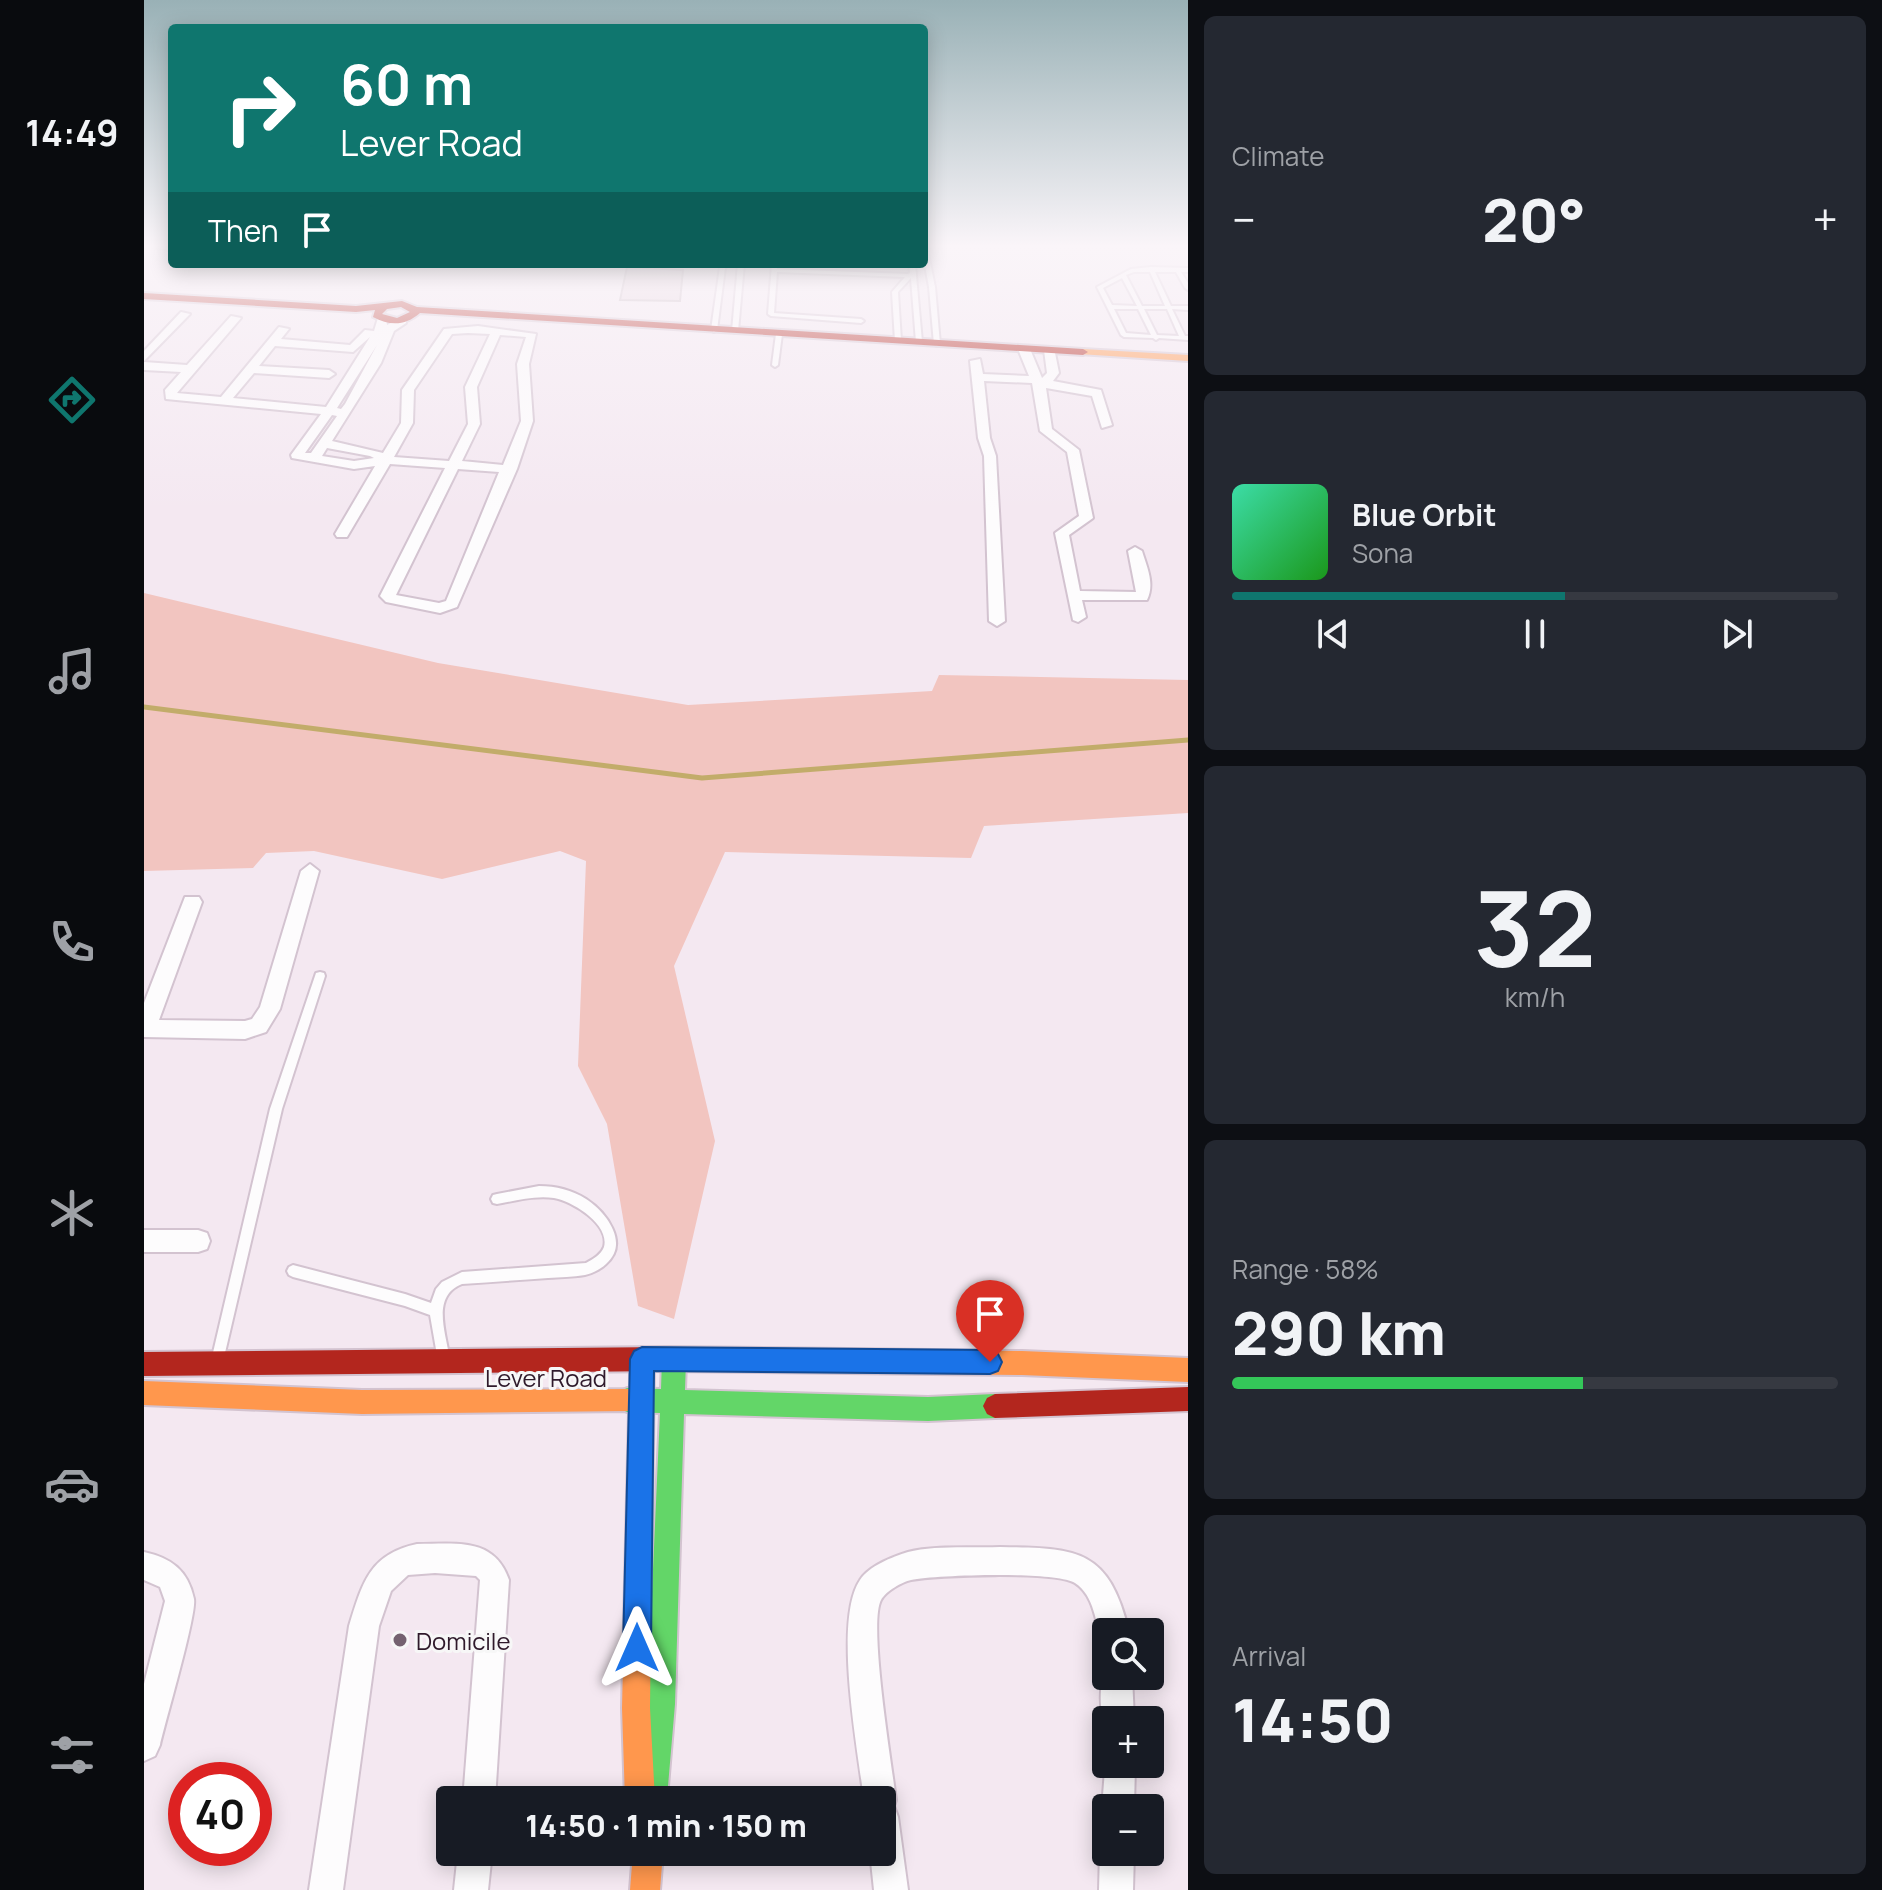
<!DOCTYPE html>
<html lang="en">
<head>
<meta charset="utf-8">
<style>
	body { margin:0; font-family:Manrope,sans-serif; background:#242831; color:#f1f3f6; height:100vh; display:flex; flex-direction:column; font-size:30px; white-space:nowrap }
	* { box-sizing:border-box; margin:0 }
	p { font-size:26px; color:#9ea1a6 }
	.icon { flex:none; width:44px; height:44px; fill:none; stroke:currentColor; stroke-width:2; stroke-linecap:round; stroke-linejoin:round }
	.map { position:relative; flex:1; overflow:hidden }
	.details { display:flex; flex-direction:column; gap:16px; padding:16px; background:#0d0f14; width:694px }
	.details>* { flex:none }
	.guide { position:absolute; left:24px; top:24px; width:760px; height:244px; border-radius:8px; box-shadow:0 4px 20px #0003; background:#0f766e; color:#fff; overflow:hidden }
	.buttons { position:absolute; left:948px; top:1618px; display:grid; gap:16px }
	.buttons a { display:grid; place-items:center; width:72px; height:72px; border-radius:8px; background:#171b24; box-shadow:0 4px 20px #0003; font-size:40px }
	.speed { position:absolute; left:24px; top:1762px; display:flex; gap:16px; font-size:40px; font-weight:700; text-align:center }
	.speed>* { display:grid; place-content:center; width:104px; height:104px; border-radius:50%; background:#171b24; box-shadow:0 4px 20px #0003; line-height:1 }
	.speed .limit { border:12px solid #d22; background:#fff; color:#111 }
	.pin { position:absolute; display:grid; place-items:center; width:68px; height:68px; color:#fff; margin:-82px -34px; border-radius:50% 50% 50% 0; rotate:-45deg; box-shadow:0 0 8px #0007 }
	.pin .icon { rotate:45deg }
	.me { position:absolute; width:88px; margin:-44px; rotate:0deg; stroke-linejoin:round; filter:drop-shadow(0 0 6px #0008) }
	.turn { display:flex; align-items:center; gap:28px; height:168px; padding:0 40px; font-size:36px }
	.turn .icon { width:104px; height:104px; stroke-width:2.5 }
	.turn b { display:block; font-size:56px; line-height:68px }
	.then { display:flex; align-items:center; height:76px; padding:0 40px; background:#0003; gap:16px; font-size:30px }
	.big { font-size:60px; font-weight:800; line-height:1.1 }
	.details .widget { flex:1; display:flex; flex-direction:column; justify-content:center; gap:12px; min-width:0; padding:0 28px; border-radius:12px; background:#242831 }
	.details .dial { align-items:center; gap:0 }
	.dial b { font-size:104px; line-height:1 }
	.song { display:flex; align-items:center; gap:24px }
	.cover { width:96px; height:96px; border-radius:12px; background:linear-gradient(135deg,hsl(160 70% 55%),hsl(120 70% 35%)) }
	.played { height:8px; border-radius:4px; background:linear-gradient(90deg,#0f766e 55%,#363941 55%) }
	.keys { display:flex; justify-content:space-around; direction:ltr }
	.heat { display:flex; justify-content:space-between; align-items:center; font-size:44px; direction:ltr }
	.charge { height:12px; border-radius:6px; background:linear-gradient(90deg,#34c759 58%,#363941 0) }
	.trip { position:absolute; left:292px; top:1786px; width:460px; height:80px; border-radius:8px; background:#171b24; box-shadow:0 4px 20px #0003; font-weight:800; line-height:80px; text-align:center }
	main { display:flex; flex:1; min-height:0 }
	.menu { display:flex; flex-direction:column; width:144px; justify-content:space-around; align-items:center; background:#090b0e; color:#9ea1a6 }
	.menu .icon { width:56px; height:56px }
	.menu .selected { color:#0f766e }
	.menu b { font-size:36px; color:#f1f3f6 }
	.map>svg:first-child { display:block }
</style>
</head>
<body>
<main>
<nav class="menu">
<b>14:49</b>
<svg class="icon selected" aria-label="directions" viewBox="0 0 24 24"><path d="M12 3l9 9-9 9-9-9zM9 14v-3h6M13 9l2 2-2 2"/></svg>
<svg class="icon" aria-label="music" viewBox="0 0 24 24"><path d="M9 18V5l10-2v13"/><circle cx="6" cy="18" r="3"/><circle cx="16" cy="16" r="3"/></svg>
<svg class="icon" aria-label="phone" viewBox="0 0 24 24"><path d="M5 4h4l2 5-3 2q2 4 5 5l2-3 5 2v4C11 20 4 13 5 4z"/></svg>
<svg class="icon" aria-label="climate" viewBox="0 0 24 24"><path d="M12 3v18M4 7l16 10M4 17L20 7"/></svg>
<svg class="icon" aria-label="car" viewBox="0 0 24 24"><path d="M5 17H2v-5l4-1 3-4h7l3 4 3 1v5h-3M9 17h6M6 11h13"/><circle cx="7" cy="17" r="2"/><circle cx="17" cy="17" r="2"/></svg>
<svg class="icon" aria-label="filters" viewBox="0 0 24 24"><path d="M4 7h16M4 17h16"/><circle cx="9" cy="7" r="2"/><circle cx="15" cy="17" r="2"/></svg>
</nav>
<div class="map">
<svg width="1044" height="1890" viewBox="0 0 1044 1890">
	<rect width="100%" height="100%" fill="#f4e8f1"/>
	<polygon fill="#f2c5c0" points="0,593 294,663 544,705 788,691 795,675 1044,680 1044,813 840,826 827,858 581,852 530,966 571,1141 530,1319 494,1306 463,1124 434,1066 442,861 416,851 298,879 170,851 122,853 109,868 0,871"/>
	<g fill="none" stroke-linecap="round" stroke-linejoin="round">
		<polyline stroke="#c2ac6a" stroke-width="5" points="0,707 558,778 1044,740"/>
	</g>
	<polygon fill="#e3cfd9" stroke="#beadb6" stroke-width="2" points="483,267 539,270 536,301 476,300"/>
	<g fill="none" stroke-linecap="round" stroke-linejoin="round">
		<g stroke="#d3c3d0" stroke-width="4">
			<g id="lane">
				<polygon points="14,248 28,248 28,250"/>
				<polygon points="780,248 783,248 791,287 796,344 793,346 790,344 785,287 780,260"/>
				<polygon points="580,264 586,264 581,268 573,330 570,332 567,330 576,267"/>
				<polygon points="594,264 600,264 594,331 591,333 588,331"/>
				<polygon points="628,264 634,264 633,269 764,274 766,273 765,264 771,264 778,342 775,344 772,342 767,278 754,292 757,341 754,343 751,341 748,292 761,277 633,272 630,313 717,319 720,321 717,323 627,316 624,314"/>
				<path d="M 1007,267 L 1044,268 L 1044,272 L 1037,272 L 1044,283 L 1044,290 L 1041,288 L 1032,272 L 1011,272 L 1027,306 L 1044,306 L 1044,310 L 1028,309 L 1041,336 L 1044,336 L 1044,340 L 1015,338 L 1012,340 L 1009,338 L 980,337 L 977,335 L 953,287 L 987,269 ZM 990,272 L 1006,272 L 1021,306 L 998,306 L 982,275 ZM 978,278 L 993,306 L 968,305 L 959,288 ZM 970,309 L 994,309 L 1007,335 L 982,333 ZM 1000,309 L 1023,309 L 1035,336 L 1013,335 Z"/>
				<polygon points="635,332 638,334 634,365 631,367 628,365 632,334"/>
				<polygon points="176,972 180,973 181,976 138,1109 80,1357 79,1362 74,1363 69,1362 68,1357 126,1109 171,976 172,973"/>
				<path d="M 395,1186 C 412,1186 428,1190 442,1199 C 462,1212 486,1243 462,1264 C 457,1269 447,1274 441,1275 C 429,1277 416,1277 404,1278 C 375,1280 347,1282 318,1284 C 288,1296 301,1330 305,1355 L 304,1360 L 299,1361 L 294,1360 L 293,1355 L 286,1315 L 261,1306 L 149,1277 L 145,1275 L 143,1271 L 145,1267 L 149,1265 L 261,1294 L 287,1303 L 292,1289 L 298,1282 L 318,1272 L 442,1263 C 449,1259 457,1255 460,1247 C 466,1224 428,1201 410,1198 C 391,1195 371,1201 353,1204 L 349,1203 L 347,1199 L 349,1195 L 353,1194 Z"/>
			</g>
		</g>
		<g stroke="#d3c3d0" stroke-width="4">
			<g id="street">
				<polygon points="37,312 46,314 0,361 0,351"/>
				<path d="M 87,316 L 97,318 L 33,393 L 77,397 L 135,327 L 145,329 L 137,339 L 206,345 L 221,330 L 230,331 L 234,318 L 242,318 L 243,325 L 254,319 L 262,319 L 262,323 L 250,331 L 237,363 L 188,441 L 239,453 L 257,423 L 258,390 L 300,329 L 334,326 L 392,334 L 385,364 L 389,421 L 373,469 L 313,607 L 296,613 L 242,602 L 236,596 L 301,468 L 246,464 L 203,537 L 193,537 L 191,534 L 231,466 L 210,469 L 148,458 L 147,455 L 177,414 L 22,399 L 21,390 L 37,372 L 0,370 L 0,362 L 43,365 ZM 324,333 L 346,334 L 321,387 L 324,424 L 305,461 L 250,457 L 269,423 L 270,390 L 308,334 ZM 356,335 L 382,337 L 373,364 L 377,421 L 359,465 L 318,461 L 336,424 L 333,387 ZM 226,337 L 182,407 L 89,398 L 110,373 L 185,378 L 191,374 L 185,370 L 115,366 L 131,346 L 209,352 ZM 233,345 L 201,404 L 197,409 L 193,408 ZM 188,415 L 193,416 L 167,453 L 161,453 ZM 183,448 L 226,456 L 230,458 L 210,461 L 178,456 ZM 314,469 L 355,472 L 302,601 L 295,603 L 252,595 Z"/>
				<path d="M 880,346 L 886,349 L 898,378 L 903,373 L 900,350 L 910,348 L 915,373 L 909,381 L 957,390 L 968,425 L 958,428 L 948,396 L 902,388 L 908,429 L 935,450 L 949,518 L 925,535 L 936,591 L 992,592 L 984,551 L 991,547 L 998,551 C 1003,567 1011,584 1003,600 L 938,600 L 942,617 L 934,622 L 929,620 L 911,533 L 935,516 L 923,452 L 896,431 L 888,383 L 840,381 L 846,438 L 852,456 L 861,621 L 853,626 L 845,621 L 840,456 L 834,438 L 826,361 L 836,359 L 839,374 L 885,376 L 874,349 Z"/>
				<polygon points="166,864 175,871 136,1009 122,1032 101,1039 0,1037 0,1003 41,897 55,897 58,902 15,1020 101,1021 108,1019 116,1007 157,871"/>
				<polygon points="0,1230 54,1230 63,1233 66,1241 63,1249 54,1252 0,1252"/>
				<path d="M 273,1544 C 313,1544 350,1537 365,1580 L 351,1800 L 319,1800 L 336,1580 L 332,1576 L 291,1573 L 264,1575 L 247,1591 L 235,1626 L 199,1890 L 165,1890 L 205,1626 C 218,1584 225,1554 273,1544 Z"/>
				<path d="M 856,1547 C 934,1548 965,1549 985,1632 L 962,1632 L 962,1644 L 959,1643 C 951,1623 951,1596 931,1583 C 911,1571 793,1575 767,1580 C 758,1582 742,1591 737,1600 C 724,1624 748,1766 752,1800 L 750,1806 L 754,1817 L 764,1890 L 730,1890 L 726,1852 L 738,1852 L 738,1800 L 720,1800 C 714,1751 689,1620 716,1580 C 725,1566 748,1557 764,1552 C 789,1545 830,1548 856,1547 Z"/>
				<path d="M 0,1552 C 27,1558 44,1570 50,1599 C 53,1614 21,1722 16,1745 L 11,1756 L 0,1761 L 0,1684 L 21,1601 L 16,1587 L 0,1580 Z"/>
				<path d="M 962,1666 L 962,1676 L 988,1676 L 990,1720 L 962,1720 L 962,1729 C 955,1712 955,1683 962,1666 Z"/>
				<polygon points="962,1757 962,1764 991,1764 990,1808 962,1808 962,1818 958,1808"/>
				<polygon points="961,1840 962,1852 990,1852 989,1890 955,1890 956,1852"/>
				<polygon points="314,1852 348,1852 344,1890 310,1890"/>
			</g>
		</g>
		<g stroke="#d3c3d0" stroke-width="4">
			<polygon id="fast" points="530,1348 538,1352 542,1360 541,1390 784,1397 851,1394 859,1398 863,1406 859,1414 851,1418 784,1421 540,1414 531,1704 524,1786 520,1796 509,1800 500,1796 496,1786 503,1704 516,1413 483,1412 475,1408 471,1400 475,1392 483,1388 517,1389 518,1360 522,1352"/>
		</g>
		<g stroke="#d3c3d0" stroke-width="4">
			<g id="slow">
				<polygon points="939,349 1044,355 1044,361 935,354 935,350"/>
				<polygon points="498,1347 506,1351 510,1359 506,1708 511,1800 481,1800 478,1708 485,1411 218,1414 0,1405 0,1381 218,1390 486,1389 486,1359 490,1351"/>
				<polygon points="523,1347 878,1351 1044,1358 1044,1382 878,1375 523,1371 515,1367 511,1359 515,1351"/>
				<polygon points="489,1852 519,1852 516,1890 486,1890"/>
			</g>
		</g>
		<g stroke="#d3c3d0" stroke-width="4">
			<g id="jam">
				<path d="M 0,293 L 212,306 L 258,301 L 273,307 L 939,349 L 944,352 L 939,355 L 276,313 C 261,326 246,326 229,317 L 231,310 L 212,312 L 0,299 ZM 257,307 L 266,312 L 253,318 L 238,314 L 243,309 Z"/>
				<polygon points="523,1347 531,1351 535,1359 531,1367 523,1371 0,1376 0,1352"/>
				<polygon points="1044,1387 1044,1411 851,1418 843,1414 839,1406 843,1398 851,1394"/>
			</g>
		</g>
		<use href="#lane" fill="#fdfcfd" fill-rule="evenodd"/>
		<use href="#street" fill="#fdfcfd" fill-rule="evenodd"/>
		<use href="#fast" fill="#63d668" fill-rule="evenodd"/>
		<use href="#slow" fill="#ff974d" fill-rule="evenodd"/>
		<use href="#jam" fill="#b3261e" fill-rule="evenodd"/>
	</g>
	<linearGradient id="sky" x2="0" y2="1"><stop stop-color="#99b1b6"/><stop offset="0.48" stop-color="#faf5f9"/><stop offset="1" stop-color="#faf5f9" stop-opacity="0"/></linearGradient>
	<rect width="1044" height="512" fill="url(#sky)"/>
	<polygon fill="#1a73e8" stroke="#114b97" stroke-width="2" points="498,1347 846,1350 854,1354 858,1362 854,1371 846,1374 510,1371 507,1648 503,1657 493,1661 483,1657 479,1648 486,1359 490,1351"/>
	<circle fill="#746270" stroke="#f7f7f7" stroke-width="3" cx="256" cy="1640" r="8"/>
	<g text-anchor="middle" dominant-baseline="central" stroke-width="6" stroke-linejoin="round" paint-order="stroke">
		<g font-size="24" fill="#2f1a2b" stroke="#f7f7f7">
			<text x="402" y="1377">Lever Road</text>
		</g>
		<g font-size="24" fill="#2f1a2b" stroke="#f7f7f7" text-anchor="start">
			<text x="272" y="1640">Domicile</text>
		</g>
	</g>
</svg>
<div class="buttons">
<a><svg class="icon" aria-label="search" viewBox="0 0 24 24"><circle cx="10" cy="10" r="6"/><path d="M15 15l6 6"/></svg></a>
<a>+</a>
<a>−</a>
</div>
<div class="speed"><div class="limit">40</div></div>
<div class="pin" style="left:846px;top:1362px;background:#d93025"><svg class="icon" aria-label="arrive" viewBox="0 0 24 24"><path d="M6 21V4h12l-3 4 3 4H6"/></svg></div>
<svg class="me" style="left:493px;top:1648px" viewBox="-20 -20 40 40"><path d="M0-17L14 15 0 8-14 15z" fill="#1a73e8" stroke="#fff" stroke-width="4"/></svg>
<div class="trip">14:50 · 1 min · 150 m</div>
<div class="guide">
<div class="turn"><svg class="icon" aria-label="right" viewBox="0 0 24 24"><path d="M7 20v-9h11M14 6l5 5-5 5"/></svg><div><b>60 m</b>Lever Road</div></div>
<div class="then">Then<svg class="icon" aria-label="arrive" viewBox="0 0 24 24"><path d="M6 21V4h12l-3 4 3 4H6"/></svg></div>
</div>
</div>
<section class="details">
<div class="widget"><p>Climate</p>
<div class="heat"><a>−</a><b class="big">20°</b><a>+</a></div>
</div>
<div class="widget">
<div class="song"><i class="cover"></i><div><b>Blue Orbit</b><p>Sona</p></div></div>
<div class="played"></div>
<div class="keys"><svg class="icon" aria-label="previous" viewBox="0 0 24 24"><path d="M18 5L8 12l10 7zM5 5v14"/></svg><svg class="icon" aria-label="pause" viewBox="0 0 24 24"><path d="M8 5v14M16 5v14"/></svg><svg class="icon" aria-label="next" viewBox="0 0 24 24"><path d="M6 5l10 7-10 7zM19 5v14"/></svg></div>
</div>
<div class="widget dial"><b>32</b><p>km/h</p></div>
<div class="widget"><p>Range · 58%</p><b class="big">290 km</b><div class="charge"></div></div>
<div class="widget"><p>Arrival</p><b class="big">14:50</b></div>
</section>
</main>
</body>
</html>
